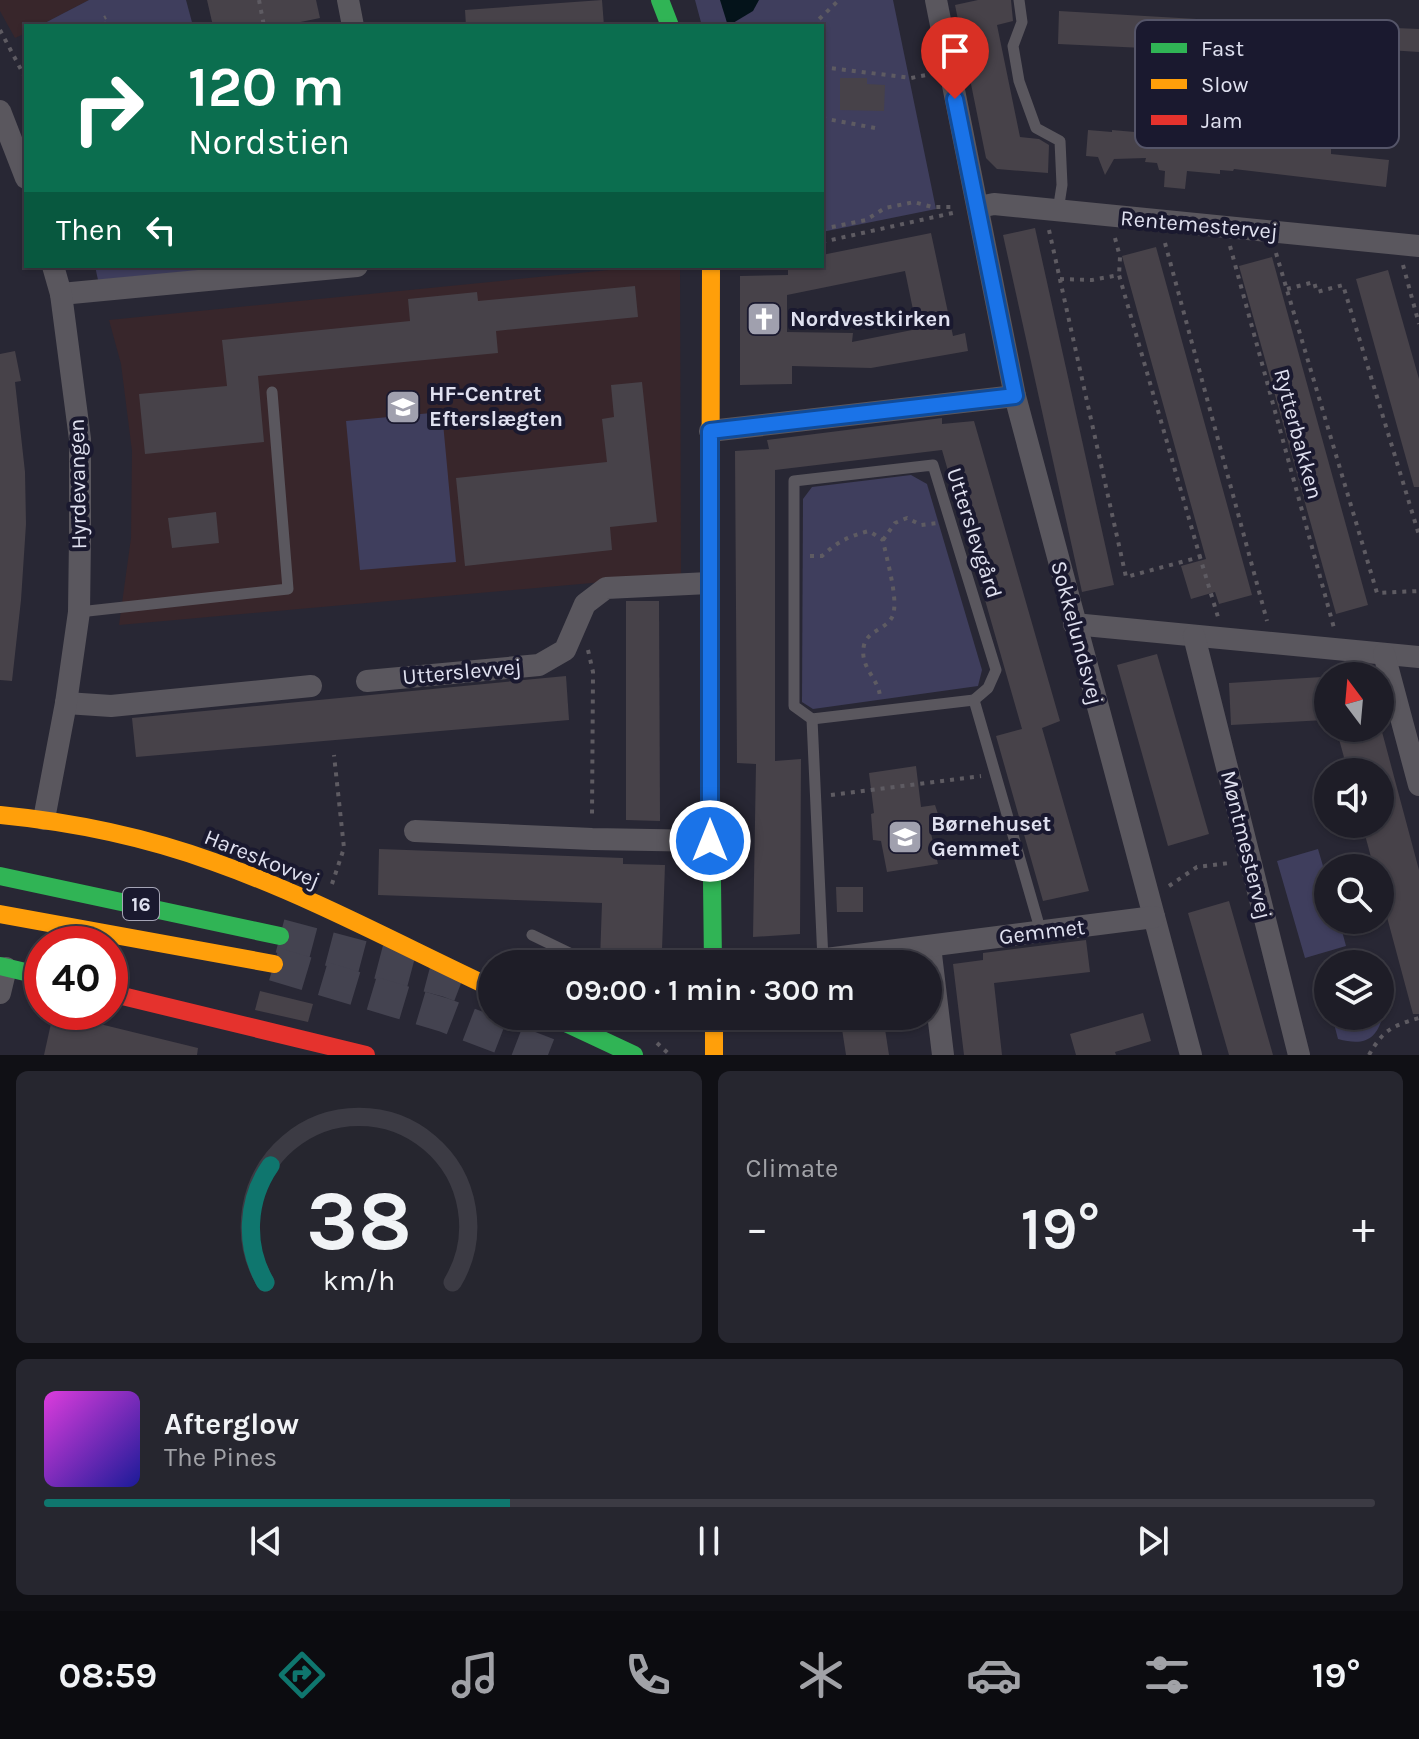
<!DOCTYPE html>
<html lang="en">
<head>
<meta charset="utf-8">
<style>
	body { margin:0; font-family:Karla,sans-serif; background:#26262f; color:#f1f3f6; height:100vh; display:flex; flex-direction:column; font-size:30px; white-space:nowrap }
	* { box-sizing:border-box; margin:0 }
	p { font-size:26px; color:#a1a2a7 }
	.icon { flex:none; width:44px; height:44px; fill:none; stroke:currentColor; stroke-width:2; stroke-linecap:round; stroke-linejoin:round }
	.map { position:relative; height:1055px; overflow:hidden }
	.details { display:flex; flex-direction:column; gap:16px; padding:16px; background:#101015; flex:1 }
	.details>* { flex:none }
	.top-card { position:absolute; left:24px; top:24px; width:800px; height:244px; border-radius:0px; box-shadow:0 2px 6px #0004,0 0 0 2px #3c3b44; background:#0b6e4f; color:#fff; overflow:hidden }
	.needle { width:52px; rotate:344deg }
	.buttons { position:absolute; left:1314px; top:662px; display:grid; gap:16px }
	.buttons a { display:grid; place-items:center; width:80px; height:80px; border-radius:50%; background:#1e1d27; box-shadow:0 2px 6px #0004,0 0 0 2px #3c3b44; font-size:40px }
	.speed { position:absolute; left:24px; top:926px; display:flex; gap:16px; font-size:40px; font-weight:700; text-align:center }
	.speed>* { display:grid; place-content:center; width:104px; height:104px; border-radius:50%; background:#1e1d27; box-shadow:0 2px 6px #0004,0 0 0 2px #3c3b44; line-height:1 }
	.speed .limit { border:12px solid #d22; background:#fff; color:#111 }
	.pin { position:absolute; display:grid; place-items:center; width:68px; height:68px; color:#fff; margin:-82px -34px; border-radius:50% 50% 50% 0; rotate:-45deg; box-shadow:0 0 8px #0007 }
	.pin .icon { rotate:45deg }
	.me { position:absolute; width:88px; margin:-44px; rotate:0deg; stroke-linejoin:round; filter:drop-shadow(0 0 6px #0008) }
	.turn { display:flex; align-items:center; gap:28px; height:168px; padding:0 32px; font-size:36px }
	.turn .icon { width:104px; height:104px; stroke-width:2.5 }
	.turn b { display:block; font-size:56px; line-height:68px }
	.then { display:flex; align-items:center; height:76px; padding:0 32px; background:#0003; gap:16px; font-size:30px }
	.big { font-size:60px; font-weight:600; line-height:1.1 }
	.details .widget { flex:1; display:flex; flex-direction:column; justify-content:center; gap:12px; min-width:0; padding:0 28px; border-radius:12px; background:#26262f }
	.details .dial { align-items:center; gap:0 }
	.dial svg { height:208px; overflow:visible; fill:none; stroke:#3c3b44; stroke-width:7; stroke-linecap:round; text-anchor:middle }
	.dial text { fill:#f1f3f6; stroke:none }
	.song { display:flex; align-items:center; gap:24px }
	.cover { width:96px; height:96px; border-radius:12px; background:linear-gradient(135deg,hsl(300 70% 55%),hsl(240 70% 35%)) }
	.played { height:8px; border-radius:4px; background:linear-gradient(90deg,#0f766e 35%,#3c3b44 35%) }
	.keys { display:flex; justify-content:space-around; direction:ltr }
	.heat { display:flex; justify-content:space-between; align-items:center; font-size:44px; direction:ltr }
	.details .tiles { flex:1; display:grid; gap:16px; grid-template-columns:1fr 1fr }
	.widget:last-child { grid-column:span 2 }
	.trip { position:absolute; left:478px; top:950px; width:464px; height:80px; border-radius:40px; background:#1e1d27; box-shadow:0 2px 6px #0004,0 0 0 2px #3c3b44; font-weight:600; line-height:80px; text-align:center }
	.dock { display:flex; height:128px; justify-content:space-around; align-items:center; background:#0c0c10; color:#a1a2a7 }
	.dock .icon { width:56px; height:56px }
	.dock .selected { color:#0f766e }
	.dock b { font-size:36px; color:#f1f3f6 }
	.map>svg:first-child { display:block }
</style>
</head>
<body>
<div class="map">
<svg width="1419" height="1055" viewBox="0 0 1419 1055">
	<rect width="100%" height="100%" fill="#282734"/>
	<g fill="#38262b">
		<polygon points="0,0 89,0 39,26 26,26 26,33 15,38 0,11"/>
		<polygon points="649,266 680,266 681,575 119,625 131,538 132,451 121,364 109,320"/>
	</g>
	<g fill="#3f3e5d">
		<polygon points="89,0 186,0 193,26 39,26"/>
		<polygon points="695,0 893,0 936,209 822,232 822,26 702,26"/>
		<polygon points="95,266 249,266 98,280"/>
		<polygon points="442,412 456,562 360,570 346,421"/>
		<polygon points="911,475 927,484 982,670 978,686 813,709 802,702 803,499 812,487"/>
		<polygon points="1318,849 1328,883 1328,920 1339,920 1346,946 1305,958 1277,861"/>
		<path d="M 1380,1004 L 1384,1009 C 1379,1038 1367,1047 1338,1039 L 1332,1016 L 1380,1016 Z"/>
	</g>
	<polygon fill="#04131a" points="720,0 759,0 753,11 728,26"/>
	<g fill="#474249" fill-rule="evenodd">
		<polygon points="207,0 316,0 320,18 281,26 213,26"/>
		<polygon points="602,0 604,26 466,26 465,10"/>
		<polygon points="978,0 1011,0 1013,21 997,25 1020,137 1039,139 1049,145 1048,173 997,169 986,158 955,5"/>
		<polygon points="1059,11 1231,21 1230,44 1242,45 1241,64 1203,62 1199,127 1237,131 1236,142 1331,147 1331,154 1389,160 1386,187 1234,169 1233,171 1220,170 1220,174 1187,171 1185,189 1164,187 1165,171 1159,170 1157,163 1145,162 1146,158 1114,159 1105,175 1098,157 1086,156 1088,130 1112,132 1112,130 1169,135 1171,107 1176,108 1177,96 1184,97 1187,50 1058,44"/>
		<polygon points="1300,24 1419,29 1419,52 1388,50 1388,58 1299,56"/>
		<polygon points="840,78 867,78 867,84 885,85 884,111 840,110"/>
		<polygon points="1035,228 1114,585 1082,592 1003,235"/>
		<path d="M 931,233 L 953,336 L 965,333 L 968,351 L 871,368 L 792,366 L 792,384 L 740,385 L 740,276 L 788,275 L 788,266 L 822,266 L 822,255 ZM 905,271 L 917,329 L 852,342 L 853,333 L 787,332 L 787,295 Z"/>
		<polygon points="1156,247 1252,595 1219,604 1215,592 1191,599 1181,566 1206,559 1122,256"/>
		<polygon points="1272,257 1368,605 1336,614 1239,266"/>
		<polygon points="1388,270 1419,379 1419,487 1414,487 1356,279"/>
		<polygon points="635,286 638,317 496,331 498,353 258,376 264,442 145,454 139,394 227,386 222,340 410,321 408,299 477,292 478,301"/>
		<polygon points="15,351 21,381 15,382 25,472 26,524 21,600 12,681 0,680 0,354"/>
		<polygon points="642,382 657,522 610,527 612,550 465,566 456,478 607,462 602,419 614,417 611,385"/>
		<polygon points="942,418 942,424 974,421 1060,721 1042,728 1089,891 1043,901 996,736 1022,729 942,450 775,470 775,761 801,759 800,934 753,937 756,764 737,763 735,451 769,449 767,440"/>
		<polygon points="216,512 219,543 172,548 168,518"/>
		<polygon points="626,601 659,601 660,821 626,820"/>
		<polygon points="1157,654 1209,834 1168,846 1117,665"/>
		<polygon points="566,676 569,720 136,757 132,718"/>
		<polygon points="1322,677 1325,720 1231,725 1229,683"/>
		<polygon points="1336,728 1381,728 1419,870 1419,1014 1413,1014 1380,891 1380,868 1374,868 1362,824 1380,824 1380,772 1348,772"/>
		<polygon points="916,766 921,807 935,805 942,826 930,829 938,864 887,872 881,841 873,840 871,814 874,813 869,773"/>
		<polygon points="379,849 623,858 623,864 665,865 662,950 652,950 652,962 600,960 602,903 378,895"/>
		<polygon points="836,887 863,887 863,912 837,912"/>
		<polygon points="1229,901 1273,1055 1229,1055 1188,913"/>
		<polygon points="1086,940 1090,972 994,983 1002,1055 964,1055 953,964 983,960 983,953"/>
		<polygon points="260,991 313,1004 308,1022 255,1010"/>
		<polygon points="1143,1013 1151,1041 1115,1052 1116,1055 1076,1055 1070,1034"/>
		<polygon points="59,1014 198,1048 197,1055 44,1055 52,1019"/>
		<polygon points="840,1016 883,1016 889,1055 846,1055"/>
	</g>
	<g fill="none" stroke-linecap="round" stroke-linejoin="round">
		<g stroke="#444350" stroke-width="34" stroke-dasharray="34 17" stroke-linecap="butt">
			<polyline points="280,936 447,980 473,990"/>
			<polyline points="274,964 444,1015 548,1055"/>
		</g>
		<g stroke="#5e5b62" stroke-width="4" stroke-dasharray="4 6" stroke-linecap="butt">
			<polyline points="259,0 264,26"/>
			<polyline points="105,26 102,19 106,17"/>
			<polyline points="812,26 839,0"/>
			<polyline points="0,30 26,79"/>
			<polyline points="822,67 911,78 931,74"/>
			<polyline points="822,118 875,128"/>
			<polyline points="822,229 866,220 885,208 914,202 932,207 956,207"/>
			<polyline points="1049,230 1126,577 1200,557 1218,617"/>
			<polyline points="1115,238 1120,257 1119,275"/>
			<polyline points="822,242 957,212"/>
			<polyline points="1165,243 1267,621"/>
			<polyline points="1230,246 1334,628"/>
			<polyline points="1276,253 1377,593 1419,591"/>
			<polyline points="1403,265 1419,324"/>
			<polyline points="1060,279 1092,280 1119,275 1200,557"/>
			<polyline points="1287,289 1314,282 1317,292 1343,285 1419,535"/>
			<polyline points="883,540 895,523 907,518 921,525 937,523"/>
			<path d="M 810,556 L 822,556 C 837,542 849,536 869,531 L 883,540 C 886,558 901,605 891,619 C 883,630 868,631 864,645 C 859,668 879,678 880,697"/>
			<polyline points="588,650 593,672 592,817"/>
			<polyline points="831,795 981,776"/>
			<polyline points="332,884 344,848 334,755"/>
			<polyline points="1169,886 1197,867 1230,863"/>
			<polyline points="657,1043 670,1055"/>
			<path d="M 1369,1055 C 1383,1030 1392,1026 1419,1018"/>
		</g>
		<g stroke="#5a575e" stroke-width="11">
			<polyline points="1019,0 1022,22 1013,46 1019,81 1036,128 1060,141 1062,185 1058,211"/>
			<polyline points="79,612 288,589 272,392"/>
			<polyline points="812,719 974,700"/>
			<polyline points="532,935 592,964"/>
			<polyline points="823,960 812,719 794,706 794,481 933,465 996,670 988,688 974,700 1041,932"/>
		</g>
		<g stroke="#5a575e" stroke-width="22">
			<polyline points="348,0 353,26"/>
			<polyline points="936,0 1015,396 1191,1055"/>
			<polyline points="0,111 26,178"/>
			<polyline points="979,207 994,204 1419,246"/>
			<polyline points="61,294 357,266"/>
			<polyline points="710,431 1015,396"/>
			<polyline points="1074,624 1419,657"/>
			<polyline points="1194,636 1299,1055"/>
			<polyline points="1384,654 1419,785"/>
			<polyline points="367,681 539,665 565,650 585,604 606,588 709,583"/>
			<polyline points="66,703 111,706 311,686"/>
			<polyline points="44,819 66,703 79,612 80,537 80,439 61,294 53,266"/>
			<polyline points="415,831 592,839 710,841"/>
			<polyline points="930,946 943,1055"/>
			<polyline points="787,964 1154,917"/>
			<polyline points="0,993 6,968"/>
		</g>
		<g stroke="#30b455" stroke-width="18">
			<polyline points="660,0 670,26"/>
			<polyline points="710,716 713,964"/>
			<polyline points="0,876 280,936"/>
			<polyline points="0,966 42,976"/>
			<polyline points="551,1016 634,1055"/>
		</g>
		<g stroke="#ff9f0a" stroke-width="18">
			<polyline points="710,716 711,266"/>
			<path d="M 0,815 C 73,822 145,837 214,862 C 310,896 400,945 492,988"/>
			<polyline points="0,914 274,964"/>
			<polyline points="714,1016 714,1055"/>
		</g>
		<polyline stroke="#e5322d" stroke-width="18" points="110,993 366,1055"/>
	</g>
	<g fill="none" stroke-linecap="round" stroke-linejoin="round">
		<g stroke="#114b97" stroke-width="20">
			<polyline id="route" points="710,841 710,431 1015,396 955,99"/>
		</g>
		<use href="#route" stroke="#1a73e8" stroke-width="14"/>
	</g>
	<defs>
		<g id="church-square" transform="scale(1.8)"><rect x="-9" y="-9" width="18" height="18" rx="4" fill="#a0a0ae" stroke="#1a192f"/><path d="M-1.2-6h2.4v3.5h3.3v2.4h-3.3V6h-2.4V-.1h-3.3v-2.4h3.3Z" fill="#fff"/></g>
		<g id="school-square" transform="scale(1.8)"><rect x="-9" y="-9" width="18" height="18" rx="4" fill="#a0a0ae" stroke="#1a192f"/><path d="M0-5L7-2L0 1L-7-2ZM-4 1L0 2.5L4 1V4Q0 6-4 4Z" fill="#fff"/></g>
	</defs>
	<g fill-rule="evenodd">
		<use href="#church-square" x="764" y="319"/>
		<use href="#school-square" x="403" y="407"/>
		<use href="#school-square" x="905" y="837"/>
	</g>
	<g text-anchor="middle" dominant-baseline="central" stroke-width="8" stroke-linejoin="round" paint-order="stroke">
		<rect fill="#1a192f" stroke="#a5a5b6" stroke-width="2" x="123" y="888" width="36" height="32" rx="6"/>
		<g font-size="20" font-weight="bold" fill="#e0e1f0">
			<text x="141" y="904">16</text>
		</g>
		<g font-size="22" fill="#e0e1f0" stroke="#1a192f">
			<text transform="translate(1199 225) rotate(5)">Rentemestervej</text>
			<text transform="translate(1298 434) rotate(75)">Rytterbakken</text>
			<text transform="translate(78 484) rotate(-91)">Hyrdevangen</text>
			<text transform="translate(974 533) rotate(72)">Utterslevgård</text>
			<text transform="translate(1077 633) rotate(75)">Sokkelundsvej</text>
			<text transform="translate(462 672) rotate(-5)">Utterslevvej</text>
			<text transform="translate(1246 845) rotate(76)">Møntmestervej</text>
			<text transform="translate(262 859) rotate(22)">Hareskovvej</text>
			<text transform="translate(1042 932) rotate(-7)">Gemmet</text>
		</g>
		<g font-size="22" font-weight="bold" fill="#e0e1f0" stroke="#1a192f" text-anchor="start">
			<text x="790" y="319">Nordvestkirken</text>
			<text x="429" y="394">HF-Centret<tspan x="429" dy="25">Efterslægten</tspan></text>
			<text x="931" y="824">Børnehuset<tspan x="931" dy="25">Gemmet</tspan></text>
		</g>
	</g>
	<rect x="1135" y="20" width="264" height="128" rx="12" fill="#1a192f" stroke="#555569" stroke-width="2"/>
	<rect x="1151" y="43" width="36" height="10" fill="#30b455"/>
	<rect x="1151" y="79" width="36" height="10" fill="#ff9f0a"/>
	<rect x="1151" y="115" width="36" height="10" fill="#e5322d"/>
	<g font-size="22" fill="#e0e1f0">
		<text x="1201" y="56">Fast</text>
		<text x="1201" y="92">Slow</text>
		<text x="1201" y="128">Jam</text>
	</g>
</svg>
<div class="buttons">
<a><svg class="needle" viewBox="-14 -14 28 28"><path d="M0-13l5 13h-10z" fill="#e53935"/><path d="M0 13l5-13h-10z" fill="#a1a2a7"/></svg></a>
<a><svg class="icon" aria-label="sound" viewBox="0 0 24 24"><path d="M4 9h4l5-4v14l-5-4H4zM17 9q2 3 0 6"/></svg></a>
<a><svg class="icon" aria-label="search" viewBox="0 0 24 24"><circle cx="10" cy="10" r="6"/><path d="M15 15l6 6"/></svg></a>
<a><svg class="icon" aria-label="layers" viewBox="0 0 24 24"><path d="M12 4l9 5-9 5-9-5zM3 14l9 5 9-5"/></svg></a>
</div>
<div class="speed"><div class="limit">40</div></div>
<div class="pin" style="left:955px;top:99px;background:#d93025"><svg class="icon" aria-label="arrive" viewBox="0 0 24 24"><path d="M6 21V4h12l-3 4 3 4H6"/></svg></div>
<svg class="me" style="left:710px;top:841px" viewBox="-20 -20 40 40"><circle r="17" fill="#1a73e8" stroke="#fff" stroke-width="3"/><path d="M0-11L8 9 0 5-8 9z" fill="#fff"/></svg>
<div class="trip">09:00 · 1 min · 300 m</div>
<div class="top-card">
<div class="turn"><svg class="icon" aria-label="right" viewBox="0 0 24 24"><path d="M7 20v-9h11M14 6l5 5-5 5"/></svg><div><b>120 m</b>Nordstien</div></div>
<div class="then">Then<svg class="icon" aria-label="left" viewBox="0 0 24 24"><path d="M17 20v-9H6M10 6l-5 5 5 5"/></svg></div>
</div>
</div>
<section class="details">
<div class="tiles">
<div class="widget dial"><svg viewBox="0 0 100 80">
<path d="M14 69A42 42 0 1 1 86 69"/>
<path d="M14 69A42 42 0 0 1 16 24" stroke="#0f766e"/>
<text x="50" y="56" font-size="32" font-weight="700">38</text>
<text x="50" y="72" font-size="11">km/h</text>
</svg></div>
<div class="widget"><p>Climate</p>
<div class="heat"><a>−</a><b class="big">19°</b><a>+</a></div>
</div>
<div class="widget">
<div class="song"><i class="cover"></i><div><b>Afterglow</b><p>The Pines</p></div></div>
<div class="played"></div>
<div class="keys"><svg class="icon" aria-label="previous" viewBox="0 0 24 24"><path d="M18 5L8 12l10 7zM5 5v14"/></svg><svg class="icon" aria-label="pause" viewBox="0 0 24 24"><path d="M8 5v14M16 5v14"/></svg><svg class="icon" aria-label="next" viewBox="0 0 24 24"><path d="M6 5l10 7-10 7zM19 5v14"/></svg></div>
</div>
</div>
</section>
<nav class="dock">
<b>08:59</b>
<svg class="icon selected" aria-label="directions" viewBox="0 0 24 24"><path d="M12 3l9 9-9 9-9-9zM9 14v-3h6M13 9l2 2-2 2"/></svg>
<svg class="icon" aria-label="music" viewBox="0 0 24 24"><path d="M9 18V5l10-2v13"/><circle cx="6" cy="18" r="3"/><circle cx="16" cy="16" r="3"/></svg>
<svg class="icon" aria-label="phone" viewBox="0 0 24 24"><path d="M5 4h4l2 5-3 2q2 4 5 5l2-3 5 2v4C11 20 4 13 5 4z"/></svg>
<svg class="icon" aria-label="climate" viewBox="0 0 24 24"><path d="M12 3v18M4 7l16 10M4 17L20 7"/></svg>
<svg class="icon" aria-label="car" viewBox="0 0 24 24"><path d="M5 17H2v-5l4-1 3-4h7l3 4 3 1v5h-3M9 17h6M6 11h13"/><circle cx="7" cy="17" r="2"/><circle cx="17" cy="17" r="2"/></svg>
<svg class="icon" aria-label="filters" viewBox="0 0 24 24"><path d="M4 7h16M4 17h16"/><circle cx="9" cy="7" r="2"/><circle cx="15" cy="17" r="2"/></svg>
<b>19°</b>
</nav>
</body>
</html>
